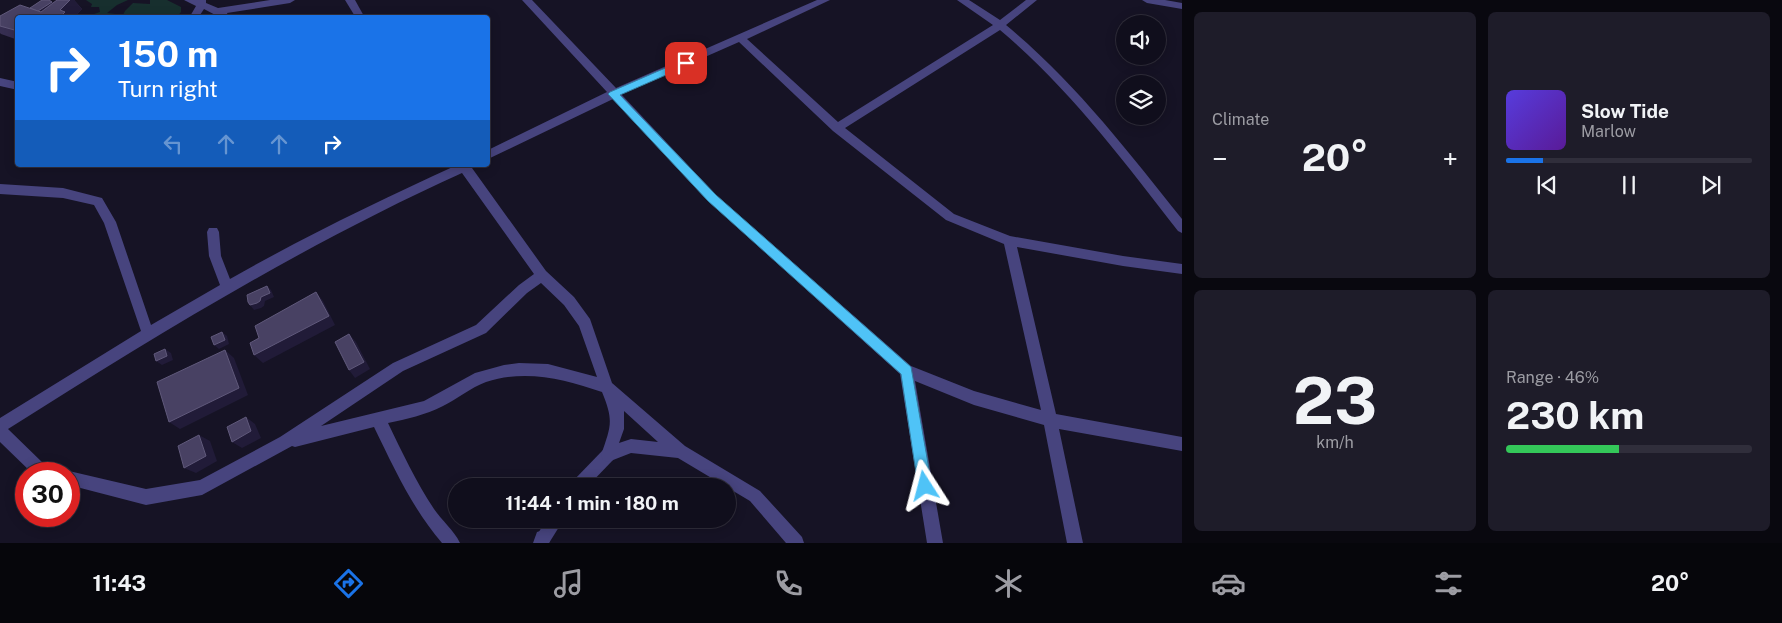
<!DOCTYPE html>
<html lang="en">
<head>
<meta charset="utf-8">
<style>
	body { margin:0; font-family:"Public Sans",sans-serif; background:#1e1c29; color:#f1f3f6; height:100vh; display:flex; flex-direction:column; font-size:19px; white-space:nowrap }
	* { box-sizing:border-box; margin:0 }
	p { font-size:16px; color:#9c9ca3 }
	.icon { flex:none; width:28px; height:28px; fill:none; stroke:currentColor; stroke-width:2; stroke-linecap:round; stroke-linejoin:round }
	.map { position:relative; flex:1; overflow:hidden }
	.panel { display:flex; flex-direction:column; gap:12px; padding:12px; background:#09080f; width:600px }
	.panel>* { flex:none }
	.top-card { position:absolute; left:15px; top:15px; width:475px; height:152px; border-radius:5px; box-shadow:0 2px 12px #0003,0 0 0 1px #302e3b; background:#1a73e8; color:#fff; overflow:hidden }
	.controls { position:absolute; left:1116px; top:15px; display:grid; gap:10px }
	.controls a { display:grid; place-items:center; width:50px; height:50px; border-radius:50%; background:#100e1c; box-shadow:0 2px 12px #0003,0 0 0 1px #302e3b; font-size:25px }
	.speed { position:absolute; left:15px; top:462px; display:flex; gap:10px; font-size:25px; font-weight:700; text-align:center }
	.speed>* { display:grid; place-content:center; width:65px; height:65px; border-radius:50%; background:#100e1c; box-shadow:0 2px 12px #0003,0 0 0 1px #302e3b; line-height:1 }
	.speed .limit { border:8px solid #d22; background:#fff; color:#111 }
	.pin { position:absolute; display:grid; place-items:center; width:42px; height:42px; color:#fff; margin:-21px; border-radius:10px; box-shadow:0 2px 8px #0006 }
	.me { position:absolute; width:55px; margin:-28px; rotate:351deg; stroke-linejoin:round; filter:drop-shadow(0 0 4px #0008) }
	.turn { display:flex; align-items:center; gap:18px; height:105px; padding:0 20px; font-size:22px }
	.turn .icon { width:65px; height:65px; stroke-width:2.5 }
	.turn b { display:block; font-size:35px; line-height:42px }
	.lanes { display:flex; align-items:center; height:48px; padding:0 20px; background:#0003; justify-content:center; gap:25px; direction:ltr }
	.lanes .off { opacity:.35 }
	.big { font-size:38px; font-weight:700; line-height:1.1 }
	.panel .widget { flex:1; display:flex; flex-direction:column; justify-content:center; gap:8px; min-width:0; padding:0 18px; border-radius:8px; background:#1e1c29 }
	.panel .dial { align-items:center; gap:0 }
	.dial b { font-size:65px; line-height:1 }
	.song { display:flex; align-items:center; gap:15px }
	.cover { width:60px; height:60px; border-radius:8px; background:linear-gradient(135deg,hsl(250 70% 55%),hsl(270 70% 35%)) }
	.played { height:5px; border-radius:2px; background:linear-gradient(90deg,#1a73e8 15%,#302e3b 15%) }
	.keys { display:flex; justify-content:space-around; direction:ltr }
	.heat { display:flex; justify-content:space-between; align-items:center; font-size:28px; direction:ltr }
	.charge { height:8px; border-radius:4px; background:linear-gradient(90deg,#34c759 46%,#302e3b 0) }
	.panel .tiles { flex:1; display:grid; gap:12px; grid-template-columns:repeat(2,1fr) }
	.trip { position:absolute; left:448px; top:478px; width:288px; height:50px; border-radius:25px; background:#100e1c; box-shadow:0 2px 12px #0003,0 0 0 1px #302e3b; font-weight:700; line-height:50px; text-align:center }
	.tab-bar { display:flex; height:80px; justify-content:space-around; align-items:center; background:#06060b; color:#9c9ca3 }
	.tab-bar .icon { width:35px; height:35px }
	.tab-bar .current { color:#1a73e8 }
	.tab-bar b { font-size:22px; color:#f1f3f6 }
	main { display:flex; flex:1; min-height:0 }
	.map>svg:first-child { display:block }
</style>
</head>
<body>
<main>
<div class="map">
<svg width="1182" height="543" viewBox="0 0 1182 543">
	<rect width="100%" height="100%" fill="#161325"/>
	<g fill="#172f2e">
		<polygon points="86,0 128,0 117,5 107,13 116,14 120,18 92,17 94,14 100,12 99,7 91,7 92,4"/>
		<polygon points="150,0 167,0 181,7 181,12 177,17 122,17 125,11 133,3 150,4"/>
	</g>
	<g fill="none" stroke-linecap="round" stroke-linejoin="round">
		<g fill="#47447e" fill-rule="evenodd">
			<polygon points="608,448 613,450 615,455 613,460 588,486 571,486 573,481 603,450"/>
			<polygon points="547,519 564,519 549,543 537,543 535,538"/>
		</g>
		<g fill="#47447e" fill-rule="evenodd">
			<polygon points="184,0 206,0 206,3 218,8 270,0 295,0 290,3 227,13 229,18 221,18 204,9 198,18 189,18 196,6"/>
			<polygon points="345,0 355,0 365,18 356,18"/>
			<path d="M 522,0 L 532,0 L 616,88 L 817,0 L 830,0 L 747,39 L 838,122 L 993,25 L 957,0 L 969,0 L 1000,20 L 1026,0 L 1037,0 L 1006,25 C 1074,81 1127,150 1182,219 L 1182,233 L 1178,231 C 1123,160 1069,88 1000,30 L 845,128 L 954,214 L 1010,236 L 1123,256 L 1182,264 L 1182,274 L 1123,266 L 1017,247 L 1056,414 L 1182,437 L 1182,451 L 1059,429 L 1083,543 L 1067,543 L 1044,425 L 974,405 L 915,381 L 943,543 L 927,543 L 900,374 L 708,201 L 613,99 L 488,159 L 488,150 L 607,92 ZM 739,42 L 833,131 L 946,220 L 1004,244 L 1041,410 L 974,391 L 911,366 L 716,195 L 621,94 Z"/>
			<polygon points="1142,0 1165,0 1182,3 1182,9 1147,3"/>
			<polygon points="0,78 18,82 18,90 0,86"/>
			<path d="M 457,165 L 474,165 L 472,168 L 546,271 L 574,297 L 590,319 L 612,383 L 685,446 L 760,491 L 802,537 L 804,543 L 786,543 L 750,501 L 678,458 L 631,453 L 608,462 L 603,460 L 601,455 C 611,426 614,421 602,392 C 565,379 525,369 486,382 C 470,388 457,399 443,406 C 425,415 407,419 388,423 C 402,452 416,482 434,509 C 442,521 454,530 460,543 L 442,543 C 412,508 394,468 374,427 L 295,447 L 292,446 L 202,495 L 146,505 L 69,485 L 69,474 L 63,474 L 69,471 L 146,489 L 200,480 L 280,437 L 393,363 L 476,325 L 519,285 L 534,274 L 462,173 C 301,246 157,335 8,429 L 45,465 L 58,469 L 60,474 L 33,474 L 0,442 L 0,418 L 141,331 L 104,223 L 94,205 L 63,198 L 0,194 L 0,184 L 63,188 L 102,198 L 116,222 L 151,325 L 220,285 L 209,256 L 207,232 L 209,228 L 217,228 L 219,232 L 221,256 L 230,279 C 304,237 380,200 457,165 ZM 541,283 L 564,305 L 579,326 L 597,377 L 548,364 L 519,363 L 504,365 L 475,373 L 424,401 L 321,426 L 403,371 L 486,333 L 527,293 ZM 624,411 L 658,442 L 631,439 L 619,443 L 624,429 Z"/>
			<polygon points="543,530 549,532 551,538 549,543 533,543 537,532"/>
		</g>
	</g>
	<polygon fill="#362e51" points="57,0 74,0 82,9 74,18 18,18 18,40 1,34 0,33 0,16 52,2 53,3"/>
	<g fill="#211b38">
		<polygon points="70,0 74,0 82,9 74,18 59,18 60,10"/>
		<polygon points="52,2 57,8 43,18 37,12"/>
		<polygon points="267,286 271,290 274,297 265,301 264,306 261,308 254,310 250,305 261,297"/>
		<polygon points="316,292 323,301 335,325 263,363 254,355"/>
		<polygon points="222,332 227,336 229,344 219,349 214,345"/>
		<polygon points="349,334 356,342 370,369 355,378 349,370"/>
		<polygon points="165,349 171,353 173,360 162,365 156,361"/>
		<polygon points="225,350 234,358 248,395 180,429 169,422"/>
		<polygon points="246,417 255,424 261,438 242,448 232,442"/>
		<polygon points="199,435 210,441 217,461 196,473 184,468"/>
	</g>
	<g fill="#484163" stroke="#60597b">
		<polygon points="42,0 49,0 52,2 38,11 30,8"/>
		<polygon points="57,0 70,0 60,10 65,12 59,18 18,18 18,31 0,26 0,16 20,5 41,12"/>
		<polygon points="267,286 270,293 261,297 260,301 257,303 250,305 248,302 247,295"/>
		<polygon points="316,292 329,316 254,355 250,343 259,338 255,326"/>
		<polygon points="222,332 225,340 214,345 211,337"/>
		<polygon points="349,334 364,362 349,370 335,342"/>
		<polygon points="165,349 167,356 156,361 154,354"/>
		<polygon points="225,350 239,388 169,422 157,382"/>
		<polygon points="246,417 251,431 232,442 227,427"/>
		<polygon points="199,435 206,456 184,468 178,446"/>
	</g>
	<polygon fill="#4fc3f7" stroke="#337fa1" points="686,59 689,60 689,65 620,95 716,195 911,367 932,486 930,490 925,492 920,490 918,486 901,374 708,201 608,94 610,92"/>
</svg>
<div class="controls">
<a><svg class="icon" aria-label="sound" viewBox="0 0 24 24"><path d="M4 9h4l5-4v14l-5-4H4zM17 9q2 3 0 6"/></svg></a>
<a><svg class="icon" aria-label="layers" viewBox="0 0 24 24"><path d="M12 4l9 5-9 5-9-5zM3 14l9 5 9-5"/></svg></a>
</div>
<div class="speed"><div class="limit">30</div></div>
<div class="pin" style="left:686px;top:63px;background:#d93025"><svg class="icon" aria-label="arrive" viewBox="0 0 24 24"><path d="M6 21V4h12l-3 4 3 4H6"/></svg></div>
<svg class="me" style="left:925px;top:486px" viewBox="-20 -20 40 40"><path d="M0-17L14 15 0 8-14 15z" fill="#4fc3f7" stroke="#fff" stroke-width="4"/></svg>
<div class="trip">11:44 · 1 min · 180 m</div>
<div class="top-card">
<div class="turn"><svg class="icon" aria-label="right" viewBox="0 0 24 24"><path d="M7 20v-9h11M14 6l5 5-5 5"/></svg><div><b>150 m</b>Turn right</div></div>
<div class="lanes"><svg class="icon off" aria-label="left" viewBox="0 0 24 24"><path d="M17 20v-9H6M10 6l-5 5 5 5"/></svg><svg class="icon off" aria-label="ahead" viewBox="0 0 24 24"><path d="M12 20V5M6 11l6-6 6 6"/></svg><svg class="icon off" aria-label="ahead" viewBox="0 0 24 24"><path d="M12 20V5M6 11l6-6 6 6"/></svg><svg class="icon" aria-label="right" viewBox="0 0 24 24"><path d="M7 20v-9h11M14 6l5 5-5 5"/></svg></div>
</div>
</div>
<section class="panel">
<div class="tiles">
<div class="widget"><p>Climate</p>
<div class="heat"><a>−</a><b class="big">20°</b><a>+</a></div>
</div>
<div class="widget">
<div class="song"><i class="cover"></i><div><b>Slow Tide</b><p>Marlow</p></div></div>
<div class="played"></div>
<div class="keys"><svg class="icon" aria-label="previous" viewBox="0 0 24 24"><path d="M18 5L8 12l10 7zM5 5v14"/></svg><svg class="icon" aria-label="pause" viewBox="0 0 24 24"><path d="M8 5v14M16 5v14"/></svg><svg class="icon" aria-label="next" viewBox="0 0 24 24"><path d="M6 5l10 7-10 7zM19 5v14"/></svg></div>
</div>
<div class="widget dial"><b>23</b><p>km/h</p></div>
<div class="widget"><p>Range · 46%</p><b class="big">230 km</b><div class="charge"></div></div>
</div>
</section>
</main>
<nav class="tab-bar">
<b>11:43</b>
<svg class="icon current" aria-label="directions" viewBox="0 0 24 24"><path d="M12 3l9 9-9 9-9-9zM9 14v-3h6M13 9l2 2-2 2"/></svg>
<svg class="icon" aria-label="music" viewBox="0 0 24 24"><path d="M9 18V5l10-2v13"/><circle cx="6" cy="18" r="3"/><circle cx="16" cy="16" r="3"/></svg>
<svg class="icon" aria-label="phone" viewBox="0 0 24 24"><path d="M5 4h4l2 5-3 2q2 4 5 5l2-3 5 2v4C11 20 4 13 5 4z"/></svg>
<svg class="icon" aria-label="climate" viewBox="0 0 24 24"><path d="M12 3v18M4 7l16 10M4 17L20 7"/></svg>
<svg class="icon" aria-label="car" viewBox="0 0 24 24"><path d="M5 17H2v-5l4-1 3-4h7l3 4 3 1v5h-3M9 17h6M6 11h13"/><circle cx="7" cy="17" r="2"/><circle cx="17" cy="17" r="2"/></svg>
<svg class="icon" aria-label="filters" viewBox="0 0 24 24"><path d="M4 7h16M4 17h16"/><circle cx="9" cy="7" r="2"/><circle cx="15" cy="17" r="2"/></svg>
<b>20°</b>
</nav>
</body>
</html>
